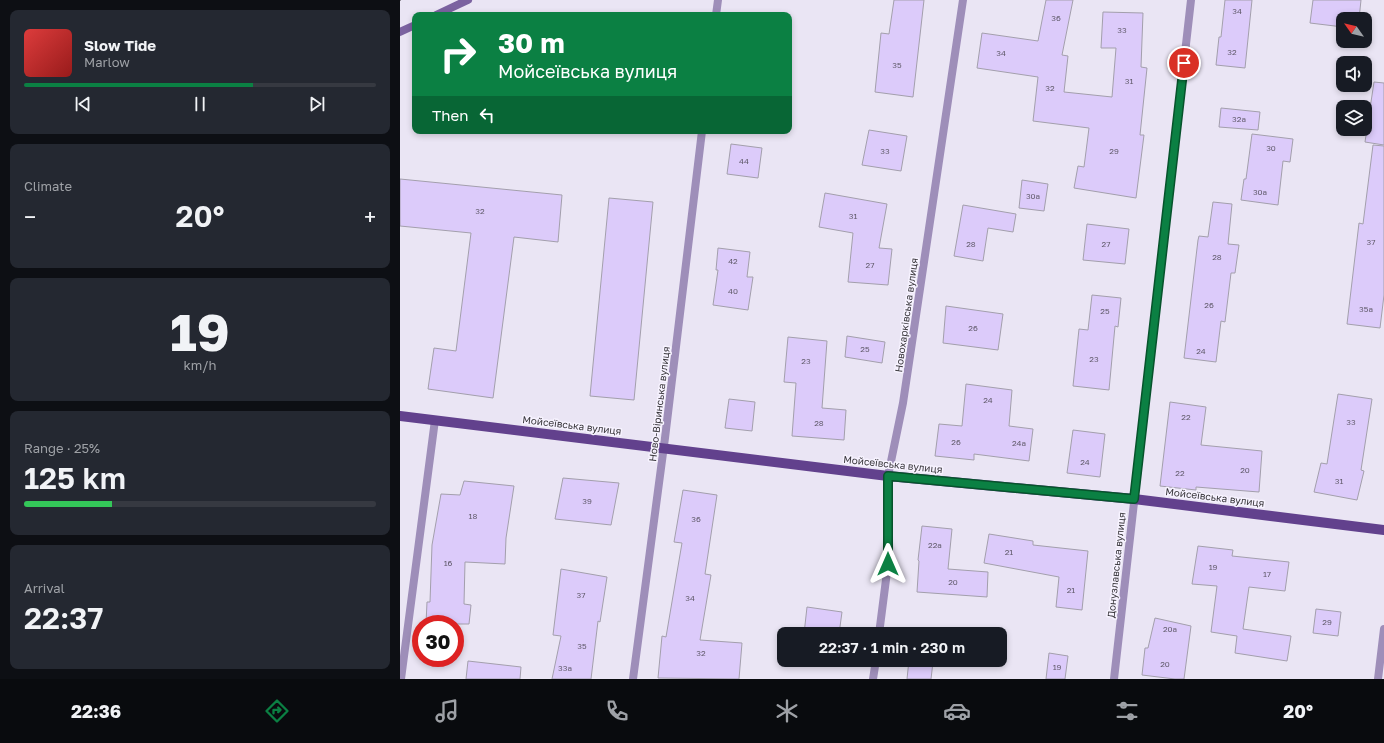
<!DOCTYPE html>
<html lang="en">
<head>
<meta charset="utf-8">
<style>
	body { margin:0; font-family:"Golos Text",sans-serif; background:#242831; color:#f1f3f6; height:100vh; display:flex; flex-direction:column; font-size:15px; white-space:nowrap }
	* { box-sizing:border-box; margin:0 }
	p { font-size:13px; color:#9ea1a6 }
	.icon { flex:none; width:22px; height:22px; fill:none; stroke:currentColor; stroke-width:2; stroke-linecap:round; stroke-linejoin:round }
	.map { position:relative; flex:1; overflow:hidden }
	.panel { display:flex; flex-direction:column; gap:10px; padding:10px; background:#0d0f14; width:400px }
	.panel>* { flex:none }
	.top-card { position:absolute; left:12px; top:12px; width:380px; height:122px; border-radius:8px; box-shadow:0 2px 6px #0003; background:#0b8043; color:#fff; overflow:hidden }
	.needle { width:26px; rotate:304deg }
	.controls { position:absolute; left:936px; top:12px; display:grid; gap:8px }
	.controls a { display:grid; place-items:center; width:36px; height:36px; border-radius:8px; background:#171b24; box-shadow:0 2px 6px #0003; font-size:20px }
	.speed { position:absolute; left:12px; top:615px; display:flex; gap:8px; font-size:20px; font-weight:700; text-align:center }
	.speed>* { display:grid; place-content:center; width:52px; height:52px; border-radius:50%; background:#171b24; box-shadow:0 2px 6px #0003; line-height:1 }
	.speed .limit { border:6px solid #d22; background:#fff; color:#111 }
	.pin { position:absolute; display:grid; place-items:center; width:34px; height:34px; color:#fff; margin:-17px; border:2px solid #fff; border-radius:50%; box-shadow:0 1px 4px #0007 }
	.me { position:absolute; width:44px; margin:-22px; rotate:0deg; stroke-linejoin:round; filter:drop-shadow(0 0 3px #0008) }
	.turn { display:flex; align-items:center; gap:14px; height:84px; padding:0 20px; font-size:18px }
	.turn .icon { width:52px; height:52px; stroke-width:2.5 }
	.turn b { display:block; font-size:28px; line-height:34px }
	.then { display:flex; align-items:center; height:38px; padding:0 20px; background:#0003; gap:8px; font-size:15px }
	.big { font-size:30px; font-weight:600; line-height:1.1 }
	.panel .card { flex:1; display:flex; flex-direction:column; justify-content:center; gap:6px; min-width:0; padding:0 14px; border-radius:8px; background:#242831 }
	.panel .dial { align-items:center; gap:0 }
	.dial b { font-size:52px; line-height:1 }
	.song { display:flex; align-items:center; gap:12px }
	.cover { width:48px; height:48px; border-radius:6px; background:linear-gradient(135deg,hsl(0 70% 55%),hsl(0 70% 35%)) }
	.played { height:4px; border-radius:2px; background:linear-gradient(90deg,#0b8043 65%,#363941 65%) }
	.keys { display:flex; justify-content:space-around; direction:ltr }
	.heat { display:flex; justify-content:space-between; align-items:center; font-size:22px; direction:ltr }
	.charge { height:6px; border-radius:3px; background:linear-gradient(90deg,#34c759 25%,#363941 0) }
	.trip { position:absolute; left:377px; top:627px; width:230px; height:40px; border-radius:8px; background:#171b24; box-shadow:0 2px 6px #0003; font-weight:600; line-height:40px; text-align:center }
	.tab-bar { display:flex; height:64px; justify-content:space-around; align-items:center; background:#090b0e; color:#9ea1a6 }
	.tab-bar .icon { width:28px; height:28px }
	.tab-bar .current { color:#0b8043 }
	.tab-bar b { font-size:18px; color:#f1f3f6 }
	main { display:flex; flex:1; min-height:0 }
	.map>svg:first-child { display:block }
</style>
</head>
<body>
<main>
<section class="panel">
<div class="card">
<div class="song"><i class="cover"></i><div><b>Slow Tide</b><p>Marlow</p></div></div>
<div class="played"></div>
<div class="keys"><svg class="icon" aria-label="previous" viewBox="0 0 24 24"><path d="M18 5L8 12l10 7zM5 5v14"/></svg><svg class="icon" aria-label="pause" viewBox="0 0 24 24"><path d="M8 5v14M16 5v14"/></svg><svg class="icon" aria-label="next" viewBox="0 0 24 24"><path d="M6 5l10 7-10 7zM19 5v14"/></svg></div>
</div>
<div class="card"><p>Climate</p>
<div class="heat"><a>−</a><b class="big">20°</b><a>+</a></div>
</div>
<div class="card dial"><b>19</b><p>km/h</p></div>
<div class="card"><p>Range · 25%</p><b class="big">125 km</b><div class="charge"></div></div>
<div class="card"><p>Arrival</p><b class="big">22:37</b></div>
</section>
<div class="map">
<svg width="984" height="679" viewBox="0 0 984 679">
	<rect width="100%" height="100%" fill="#eae5f4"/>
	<g fill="#dccbfa" stroke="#a39fac">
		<polygon points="494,0 524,0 513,97 475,92 481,33 489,34"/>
		<polygon points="646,0 673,0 662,55 668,56 664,92 712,97 716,48 701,48 703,12 743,13 741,67 747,68 740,135 744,135 736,198 674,188 678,166 684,167 689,128 633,121 638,77 577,68 582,33 638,41"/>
		<polygon points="825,0 852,0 845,68 816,65 819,37 821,37"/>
		<polygon points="913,0 961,0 959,19 943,19 943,27 910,23"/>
		<polygon points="974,82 984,83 984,145 965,142"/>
		<polygon points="821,108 860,112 858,130 819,127"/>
		<polygon points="469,130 507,136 501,171 462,165"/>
		<polygon points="852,134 893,139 890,162 883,161 878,205 841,200 844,179 846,179"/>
		<polygon points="331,144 362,148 358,178 327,174"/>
		<polygon points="973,145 984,146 984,295 980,328 947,324 959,223 963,224"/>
		<polygon points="0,179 162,195 158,242 114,237 93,398 28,389 34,348 56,351 71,233 0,226"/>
		<polygon points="622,180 648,184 644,211 619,208"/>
		<polygon points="425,193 487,204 479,248 492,249 488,285 448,282 453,233 419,227"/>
		<polygon points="209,198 253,202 234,400 190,396"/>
		<polygon points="813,202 832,204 828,244 839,245 835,273 831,273 825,322 821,321 816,362 784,358 798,240 799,236 808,237"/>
		<polygon points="563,205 616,214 613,232 588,228 583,261 554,256"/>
		<polygon points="687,224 729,229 725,264 683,260"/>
		<polygon points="318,248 350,252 347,277 353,277 348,310 313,305 318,270 316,270"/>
		<polygon points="692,295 721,298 718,327 715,326 709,390 673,386 679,329 688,330"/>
		<polygon points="546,306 603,314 598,350 543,343"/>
		<polygon points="447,336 485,342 482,363 445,357"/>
		<polygon points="388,337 427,341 422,408 446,410 444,440 392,436 396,383 384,382"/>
		<polygon points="566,384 612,390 609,426 633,429 629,461 574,454 574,460 535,456 539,424 562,426"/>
		<polygon points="938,394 972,399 961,470 964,471 957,500 914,492 921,463 927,464"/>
		<polygon points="329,399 355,402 352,431 325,428"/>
		<polygon points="770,402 806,407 801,445 862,451 859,492 796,487 796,490 760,486"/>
		<polygon points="673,430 705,434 700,477 667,473"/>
		<polygon points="163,478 219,483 211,525 155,519"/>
		<polygon points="64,481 114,486 106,538 105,564 65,562 64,604 71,605 69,624 26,624 27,602 30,602 32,545 41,494 60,495"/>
		<polygon points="283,490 317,495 305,574 311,575 300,640 342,643 339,679 258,678 262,636 266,637 282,543 274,542"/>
		<polygon points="522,526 552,529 548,569 588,572 587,597 517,592 519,561 518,560"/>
		<polygon points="589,534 633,541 633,545 688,551 682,610 656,607 659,577 584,563"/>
		<polygon points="798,546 833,550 832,556 889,562 885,591 849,587 843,629 891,636 887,661 835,653 837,636 811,632 817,586 792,584"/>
		<polygon points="161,569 207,577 200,622 198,621 191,679 152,679 161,636 153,635"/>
		<polygon points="407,607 442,612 439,634 404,634"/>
		<polygon points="916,609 941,612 938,636 913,633"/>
		<polygon points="755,618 791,626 784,679 775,679 742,675 745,648 748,648"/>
		<polygon points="649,653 668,656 665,679 646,679"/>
		<polygon points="509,660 533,662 531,679 507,679"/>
		<polygon points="68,661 121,667 120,679 66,679"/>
	</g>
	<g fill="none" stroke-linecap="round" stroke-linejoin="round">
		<g stroke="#9e8eb9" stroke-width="8">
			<polyline points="316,15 318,0"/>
			<polyline points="479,634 488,564 488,476 503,403 563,0"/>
			<polyline points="1,679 35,420"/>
			<polyline points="233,679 265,438 302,131"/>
			<polyline points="473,679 476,660"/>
			<polyline points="714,679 791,0"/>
			<polyline points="978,679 984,629"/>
		</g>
		<g stroke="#7b62a0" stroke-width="8">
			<polyline points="36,15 68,0"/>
			<polyline points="0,32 15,25"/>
		</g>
		<polyline stroke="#62418d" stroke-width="10" points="0,416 488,476 734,499 984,530"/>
		<polyline stroke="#918d97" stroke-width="1" points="0,1 1,0"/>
	</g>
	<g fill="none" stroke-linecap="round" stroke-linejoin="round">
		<g stroke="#07532c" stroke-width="10">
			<polyline id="route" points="488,564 488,476 734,499 784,63"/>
		</g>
		<use href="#route" stroke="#0b8043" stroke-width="7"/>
	</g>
	<g text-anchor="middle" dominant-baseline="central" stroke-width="3" stroke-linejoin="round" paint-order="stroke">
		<g font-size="8" fill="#615b6b">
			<text x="837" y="11">34</text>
			<text x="656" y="18">36</text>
			<text x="722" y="30">33</text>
			<text x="832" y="52">32</text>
			<text x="601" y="53">34</text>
			<text x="497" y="65">35</text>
			<text x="729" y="81">31</text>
			<text x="650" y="88">32</text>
			<text x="839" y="119">32а</text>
			<text x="871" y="148">30</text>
			<text x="485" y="151">33</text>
			<text x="714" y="151">29</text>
			<text x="344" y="161">44</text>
			<text x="860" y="192">30а</text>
			<text x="633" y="196">30а</text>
			<text x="80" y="211">32</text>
			<text x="453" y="216">31</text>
			<text x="971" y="242">37</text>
			<text x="571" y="244">28</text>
			<text x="706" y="244">27</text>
			<text x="817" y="257">28</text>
			<text x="333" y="261">42</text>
			<text x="470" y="265">27</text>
			<text x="333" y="291">40</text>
			<text x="809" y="305">26</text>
			<text x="966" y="309">35а</text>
			<text x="705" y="311">25</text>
			<text x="573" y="328">26</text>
			<text x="465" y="349">25</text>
			<text x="801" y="351">24</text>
			<text x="694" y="359">23</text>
			<text x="406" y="361">23</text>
			<text x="588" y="400">24</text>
			<text x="786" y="417">22</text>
			<text x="951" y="422">33</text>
			<text x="419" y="423">28</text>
			<text x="556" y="442">26</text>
			<text x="619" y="443">24а</text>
			<text x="685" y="462">24</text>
			<text x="845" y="470">20</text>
			<text x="780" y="473">22</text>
			<text x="939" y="481">31</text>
			<text x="187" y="501">39</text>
			<text x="73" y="516">18</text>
			<text x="296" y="519">36</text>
			<text x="535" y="545">22а</text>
			<text x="609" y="552">21</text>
			<text x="48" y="563">16</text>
			<text x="813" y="567">19</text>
			<text x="867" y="574">17</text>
			<text x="553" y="582">20</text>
			<text x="671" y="590">21</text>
			<text x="181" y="595">37</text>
			<text x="290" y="598">34</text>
			<text x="927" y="622">29</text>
			<text x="770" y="629">20а</text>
			<text x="182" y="646">35</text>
			<text x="301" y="653">32</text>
			<text x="765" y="664">20</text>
			<text x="657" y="667">19</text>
			<text x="165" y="668">33а</text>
		</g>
		<g font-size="10" fill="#38363b" stroke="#f7f3ff">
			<text transform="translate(506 315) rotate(-82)">Новохарківська вулиця</text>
			<text transform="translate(259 404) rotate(-83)">Ново-Віринська вулиця</text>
			<text transform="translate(172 425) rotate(7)">Мойсеївська вулиця</text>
			<text transform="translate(493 464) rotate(6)">Мойсеївська вулиця</text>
			<text transform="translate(815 497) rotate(7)">Мойсеївська вулиця</text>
			<text transform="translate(716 565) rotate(-84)">Донузлавська вулиця</text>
		</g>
	</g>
</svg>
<div class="controls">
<a><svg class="needle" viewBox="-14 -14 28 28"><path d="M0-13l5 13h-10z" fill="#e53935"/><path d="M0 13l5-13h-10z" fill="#9ea1a6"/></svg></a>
<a><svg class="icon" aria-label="sound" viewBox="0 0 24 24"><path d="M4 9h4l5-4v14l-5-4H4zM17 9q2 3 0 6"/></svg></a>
<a><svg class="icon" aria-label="layers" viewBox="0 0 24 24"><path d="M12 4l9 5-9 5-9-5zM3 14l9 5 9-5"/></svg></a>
</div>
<div class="speed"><div class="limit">30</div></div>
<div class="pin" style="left:784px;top:63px;background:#d93025"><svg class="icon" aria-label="arrive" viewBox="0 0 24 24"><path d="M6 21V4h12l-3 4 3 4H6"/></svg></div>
<svg class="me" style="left:488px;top:564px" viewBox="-20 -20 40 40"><path d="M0-17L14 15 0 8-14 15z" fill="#0b8043" stroke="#fff" stroke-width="4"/></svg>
<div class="trip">22:37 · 1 min · 230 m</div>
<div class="top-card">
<div class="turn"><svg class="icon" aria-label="right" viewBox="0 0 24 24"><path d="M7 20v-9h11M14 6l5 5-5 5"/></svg><div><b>30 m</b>Мойсеївська вулиця</div></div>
<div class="then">Then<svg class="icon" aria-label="left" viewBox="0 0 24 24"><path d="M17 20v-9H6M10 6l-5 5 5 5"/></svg></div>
</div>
</div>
</main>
<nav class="tab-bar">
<b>22:36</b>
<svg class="icon current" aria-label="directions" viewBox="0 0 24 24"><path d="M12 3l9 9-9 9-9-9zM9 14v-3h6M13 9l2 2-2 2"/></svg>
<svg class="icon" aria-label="music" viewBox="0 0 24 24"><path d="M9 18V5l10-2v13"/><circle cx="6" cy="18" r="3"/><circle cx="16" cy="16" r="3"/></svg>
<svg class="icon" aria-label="phone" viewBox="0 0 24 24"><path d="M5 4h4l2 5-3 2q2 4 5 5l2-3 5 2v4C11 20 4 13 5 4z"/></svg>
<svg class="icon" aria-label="climate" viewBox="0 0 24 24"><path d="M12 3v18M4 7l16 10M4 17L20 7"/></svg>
<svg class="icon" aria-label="car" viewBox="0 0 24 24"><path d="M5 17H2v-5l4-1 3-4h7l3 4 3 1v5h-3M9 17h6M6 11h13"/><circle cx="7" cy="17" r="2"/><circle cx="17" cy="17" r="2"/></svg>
<svg class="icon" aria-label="filters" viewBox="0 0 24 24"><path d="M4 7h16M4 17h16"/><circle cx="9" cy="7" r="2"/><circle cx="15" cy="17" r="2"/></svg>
<b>20°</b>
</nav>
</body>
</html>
